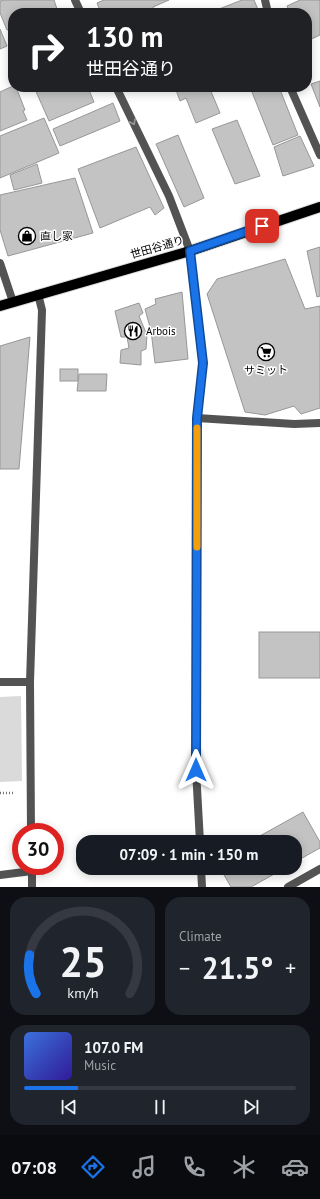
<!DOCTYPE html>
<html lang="en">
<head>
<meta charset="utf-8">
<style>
	body { margin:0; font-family:"PT Sans","Noto Sans JP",sans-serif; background:#20242c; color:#f1f3f6; height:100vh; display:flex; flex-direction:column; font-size:15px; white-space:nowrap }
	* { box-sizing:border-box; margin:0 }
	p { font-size:13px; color:#9ea1a6 }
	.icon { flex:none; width:22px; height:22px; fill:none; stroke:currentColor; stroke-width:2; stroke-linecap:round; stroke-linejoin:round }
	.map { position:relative; height:887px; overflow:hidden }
	.side { display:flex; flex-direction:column; gap:10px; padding:10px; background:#0d0f14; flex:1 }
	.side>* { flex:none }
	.guide { position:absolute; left:8px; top:8px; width:304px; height:84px; border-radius:16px; box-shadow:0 2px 10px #0003; background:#202124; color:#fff; overflow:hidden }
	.speed { position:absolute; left:12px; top:823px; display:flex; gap:8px; font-size:20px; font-weight:700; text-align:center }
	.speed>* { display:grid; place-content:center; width:52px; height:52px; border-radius:50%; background:#171b24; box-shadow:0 2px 10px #0003; line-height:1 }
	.speed .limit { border:6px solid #d22; background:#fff; color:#111 }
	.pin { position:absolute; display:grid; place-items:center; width:34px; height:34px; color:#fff; margin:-17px; border-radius:8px; box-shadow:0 2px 6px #0006 }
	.me { position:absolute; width:44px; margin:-22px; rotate:0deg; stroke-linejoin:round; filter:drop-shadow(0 0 3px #0008) }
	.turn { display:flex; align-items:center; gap:14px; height:84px; padding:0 12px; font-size:18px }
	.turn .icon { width:52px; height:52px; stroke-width:2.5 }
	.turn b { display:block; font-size:28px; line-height:34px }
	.big { font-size:30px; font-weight:600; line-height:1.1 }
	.side .tile { flex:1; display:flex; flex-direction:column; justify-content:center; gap:6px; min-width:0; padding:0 14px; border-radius:16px; background:#20242c }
	.side .dial { align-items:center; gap:0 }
	.dial svg { height:104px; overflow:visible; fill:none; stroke:#363941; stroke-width:7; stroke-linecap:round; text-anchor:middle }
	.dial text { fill:#f1f3f6; stroke:none }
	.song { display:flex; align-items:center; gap:12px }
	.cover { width:48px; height:48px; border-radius:6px; background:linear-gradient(135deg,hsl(220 70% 55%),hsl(250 70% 35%)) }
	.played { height:4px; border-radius:2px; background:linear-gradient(90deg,#1a73e8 20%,#363941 20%) }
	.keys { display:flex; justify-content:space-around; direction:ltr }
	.heat { display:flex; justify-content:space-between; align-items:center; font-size:22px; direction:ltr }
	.side .tiles { flex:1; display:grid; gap:10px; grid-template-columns:1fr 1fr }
	.tile:last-child { grid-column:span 2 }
	.trip { position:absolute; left:76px; top:835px; width:226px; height:40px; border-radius:16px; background:#171b24; box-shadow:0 2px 10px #0003; font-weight:600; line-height:40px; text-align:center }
	.tab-bar { display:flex; height:64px; justify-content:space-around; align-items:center; background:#090b0e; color:#9ea1a6 }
	.tab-bar .icon { width:28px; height:28px }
	.tab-bar .selected { color:#1a73e8 }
	.tab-bar b { font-size:18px; color:#f1f3f6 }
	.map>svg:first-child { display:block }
</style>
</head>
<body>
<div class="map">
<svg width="320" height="887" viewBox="0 0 320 887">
	<rect width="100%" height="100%" fill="#fff"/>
	<polygon fill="#dadada" points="21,696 22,781 0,782 0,697"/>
	<g fill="#c3c3c3" stroke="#979797">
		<polygon points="4,0 54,0 57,9 48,13 13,13 13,28 7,30 0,13 0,1"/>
		<polygon points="104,0 169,0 153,7 155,13 101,13 97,3"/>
		<polygon points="242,0 254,0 259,12 256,13 220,13 219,9"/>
		<polygon points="300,0 320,0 320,35 307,41 307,13 290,13 287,6"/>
		<polygon points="0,29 7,46 0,49"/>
		<polygon points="320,81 320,107 311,84"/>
		<polygon points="13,86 16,87 25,110 23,111 27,120 0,131 0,92"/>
		<polygon points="34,87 95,87 89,90 94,102 49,121"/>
		<polygon points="175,87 216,87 210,89 220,113 196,123 186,98 180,101"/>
		<polygon points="250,87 279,87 298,135 273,145"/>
		<polygon points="113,103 120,121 60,146 53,129"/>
		<polygon points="44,118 59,153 0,178 0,136"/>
		<polygon points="237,120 260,176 235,184 212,129"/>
		<polygon points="178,135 204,198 184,207 156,144"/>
		<polygon points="300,136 314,166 283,176 274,147"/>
		<polygon points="136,147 164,208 155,215 150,207 100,228 78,169"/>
		<polygon points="37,164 42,183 14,190 10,175"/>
		<polygon points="75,178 93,233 8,256 0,230 0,195"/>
		<polygon points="320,247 320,296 317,297 307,251"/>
		<polygon points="285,259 305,309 320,306 320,408 301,414 294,406 265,415 245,412 207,294 217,279"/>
		<polygon points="182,292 188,359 155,363 151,331 145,309 156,304 155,299"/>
		<polygon points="139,303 143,313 139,316 147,335 146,349 141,351 141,365 120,363 121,350 129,348 127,337 121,337 115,311"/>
		<polygon points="30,337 19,469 0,469 0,346"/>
		<rect x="60" y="369" width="18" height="12"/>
		<polygon points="79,374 107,374 106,391 77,391"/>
		<rect x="259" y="632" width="61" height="46"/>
		<polygon points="303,812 320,842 320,848 295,862 295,842 249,842"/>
		<polygon points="220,868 285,868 251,887 231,887"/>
	</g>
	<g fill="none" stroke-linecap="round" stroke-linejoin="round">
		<g stroke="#dbdbdb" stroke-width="12">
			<polyline id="primary" points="0,306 190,251 320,207"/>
		</g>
		<polyline stroke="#757575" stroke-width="2.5" stroke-dasharray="1 2" stroke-linecap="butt" points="0,793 13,793"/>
		<g stroke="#535353" stroke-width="8">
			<polyline points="265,0 268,13"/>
			<polyline points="290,87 320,155"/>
			<polyline points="0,263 13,302"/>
			<polyline points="197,418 294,424 320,423"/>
			<polyline points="0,682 30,682"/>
			<polyline points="31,832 30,682 42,310 38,294"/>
			<polyline points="32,866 32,887"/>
		</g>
		<g stroke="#535353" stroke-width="8">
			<polyline points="75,0 81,13"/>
			<polyline points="116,87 169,196 190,251 203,363 197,418 196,770 200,842"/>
			<polyline points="201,868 202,887"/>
			<polyline points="0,875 32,871"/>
			<polyline points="288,887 320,869"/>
		</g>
		<use href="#primary" stroke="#000" stroke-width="10"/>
	</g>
	<defs><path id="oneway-chevron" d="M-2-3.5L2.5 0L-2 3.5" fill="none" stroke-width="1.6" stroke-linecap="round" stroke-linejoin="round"/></defs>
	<use stroke="#989898" href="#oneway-chevron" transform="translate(133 122) rotate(64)"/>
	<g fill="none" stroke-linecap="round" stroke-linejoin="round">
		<g stroke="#114b97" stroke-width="10">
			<polyline id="route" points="196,770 197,418 203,363 190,251 262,226"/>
		</g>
		<use href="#route" stroke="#1a73e8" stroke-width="7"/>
		<polyline stroke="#f59e0b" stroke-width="7" points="197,547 197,428"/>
	</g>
	<defs>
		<g id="shop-ring" transform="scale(0.9)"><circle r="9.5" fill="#fff" stroke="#000" stroke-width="1.5"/><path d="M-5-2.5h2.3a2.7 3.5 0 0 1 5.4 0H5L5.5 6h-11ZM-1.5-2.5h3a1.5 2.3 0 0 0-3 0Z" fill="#000"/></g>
		<g id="restaurant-ring" transform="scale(0.9)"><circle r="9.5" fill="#fff" stroke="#000" stroke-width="1.5"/><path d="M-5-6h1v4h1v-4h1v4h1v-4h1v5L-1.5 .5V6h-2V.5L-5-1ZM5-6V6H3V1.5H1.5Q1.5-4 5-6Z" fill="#000"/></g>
		<g id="supermarket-ring" transform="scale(0.9)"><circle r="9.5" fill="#fff" stroke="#000" stroke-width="1.5"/><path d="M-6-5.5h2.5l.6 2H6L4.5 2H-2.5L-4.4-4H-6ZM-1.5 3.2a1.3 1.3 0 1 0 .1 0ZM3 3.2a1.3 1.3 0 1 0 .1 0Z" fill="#000"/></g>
	</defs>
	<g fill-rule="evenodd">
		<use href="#shop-ring" x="27" y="236"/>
		<use href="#restaurant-ring" x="133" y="331"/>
		<use href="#supermarket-ring" x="266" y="352"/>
	</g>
	<g text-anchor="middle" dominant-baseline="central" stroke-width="3" stroke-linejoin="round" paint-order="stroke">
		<g font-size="11" fill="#000" stroke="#fff" text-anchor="start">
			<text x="40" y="236">直し家</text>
			<text x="146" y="331">Arbois</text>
			<text x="266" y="370" text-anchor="middle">サミット</text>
		</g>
		<g font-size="11" fill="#000" stroke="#fff">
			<text transform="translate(157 247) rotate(-16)">世田谷通り</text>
		</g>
	</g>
</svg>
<div class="speed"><div class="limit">30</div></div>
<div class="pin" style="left:262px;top:226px;background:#d93025"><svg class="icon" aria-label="arrive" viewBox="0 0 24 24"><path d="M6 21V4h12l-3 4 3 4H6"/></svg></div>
<svg class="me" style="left:196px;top:770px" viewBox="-20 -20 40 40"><path d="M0-17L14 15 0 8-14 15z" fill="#1a73e8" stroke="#fff" stroke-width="4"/></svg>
<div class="trip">07:09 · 1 min · 150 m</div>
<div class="guide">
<div class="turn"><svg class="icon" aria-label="right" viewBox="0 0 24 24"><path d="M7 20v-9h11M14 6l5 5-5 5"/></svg><div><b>130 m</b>世田谷通り</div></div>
</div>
</div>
<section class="side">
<div class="tiles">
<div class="tile dial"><svg viewBox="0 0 100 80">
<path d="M14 69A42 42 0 1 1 86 69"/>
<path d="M14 69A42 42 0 0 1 9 39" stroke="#1a73e8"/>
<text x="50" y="56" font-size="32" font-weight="700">25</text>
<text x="50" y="72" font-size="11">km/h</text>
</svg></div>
<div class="tile"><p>Climate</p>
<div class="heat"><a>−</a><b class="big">21.5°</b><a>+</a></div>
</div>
<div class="tile">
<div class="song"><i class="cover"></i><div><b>107.0 FM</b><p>Music</p></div></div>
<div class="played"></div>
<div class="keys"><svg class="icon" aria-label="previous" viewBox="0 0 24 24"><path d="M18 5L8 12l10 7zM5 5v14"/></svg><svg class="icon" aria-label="pause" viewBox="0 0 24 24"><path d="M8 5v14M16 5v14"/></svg><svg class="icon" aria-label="next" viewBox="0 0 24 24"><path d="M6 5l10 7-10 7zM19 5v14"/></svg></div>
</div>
</div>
</section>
<nav class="tab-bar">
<b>07:08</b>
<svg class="icon selected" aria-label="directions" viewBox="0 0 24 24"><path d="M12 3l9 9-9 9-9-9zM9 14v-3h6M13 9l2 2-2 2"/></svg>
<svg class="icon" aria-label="music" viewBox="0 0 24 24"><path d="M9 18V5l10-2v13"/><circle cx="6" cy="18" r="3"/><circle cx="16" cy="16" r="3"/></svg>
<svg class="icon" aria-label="phone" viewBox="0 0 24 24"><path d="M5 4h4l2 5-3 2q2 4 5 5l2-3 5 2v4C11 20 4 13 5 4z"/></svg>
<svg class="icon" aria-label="climate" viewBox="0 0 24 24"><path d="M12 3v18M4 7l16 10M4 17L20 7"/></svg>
<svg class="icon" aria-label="car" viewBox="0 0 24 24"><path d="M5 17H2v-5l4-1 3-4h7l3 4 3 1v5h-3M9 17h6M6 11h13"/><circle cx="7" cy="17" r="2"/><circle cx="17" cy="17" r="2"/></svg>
</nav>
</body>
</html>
